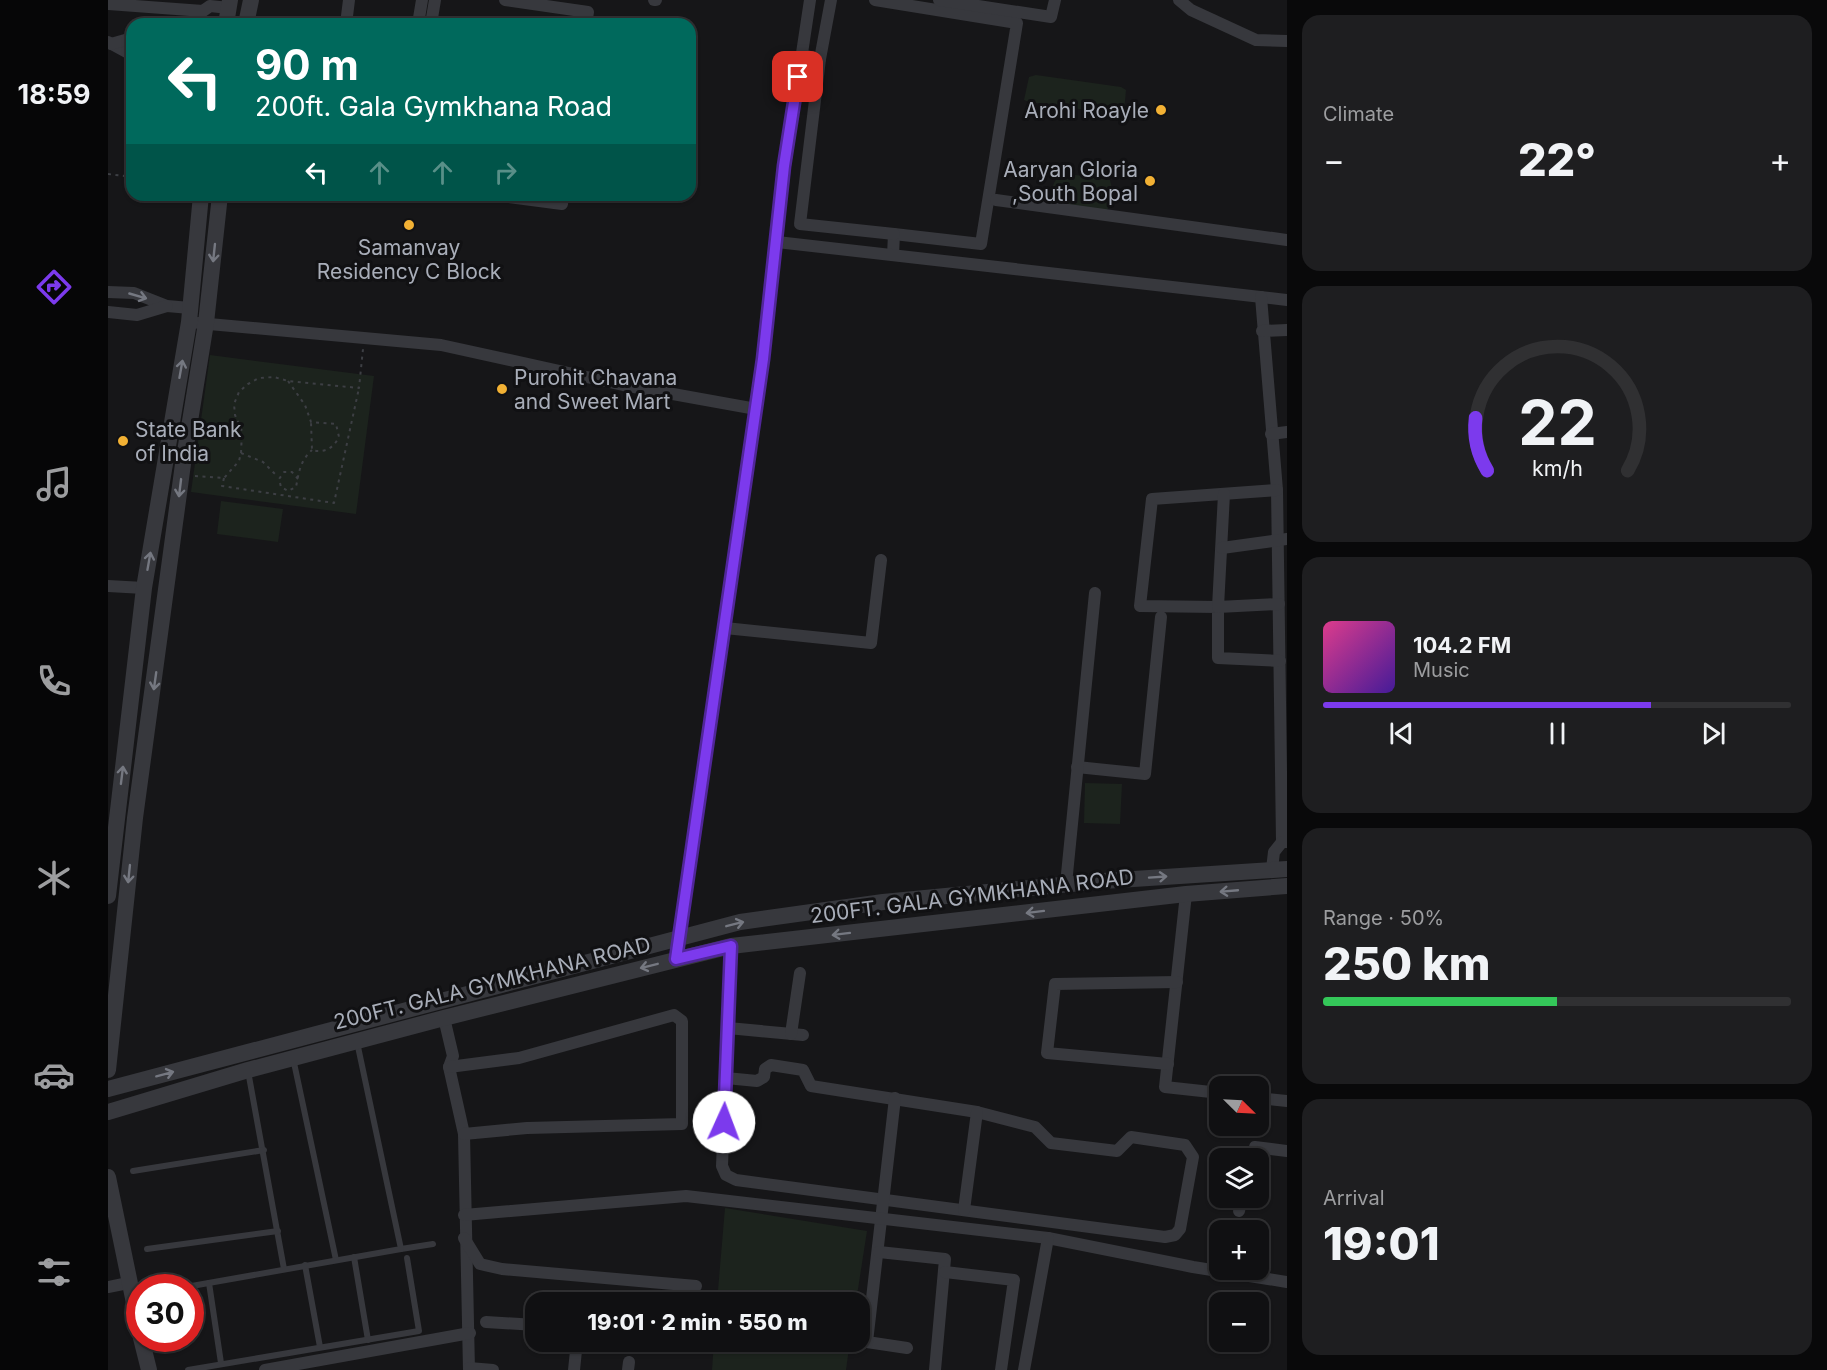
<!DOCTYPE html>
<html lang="en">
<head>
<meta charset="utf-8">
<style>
	body { margin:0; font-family:Inter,sans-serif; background:#1e1e20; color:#f1f3f6; height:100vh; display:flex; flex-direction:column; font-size:22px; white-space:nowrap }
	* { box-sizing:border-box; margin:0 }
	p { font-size:20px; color:#9c9d9f }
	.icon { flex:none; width:33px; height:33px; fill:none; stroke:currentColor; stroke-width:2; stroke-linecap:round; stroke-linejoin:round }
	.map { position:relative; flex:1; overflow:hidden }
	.panel { display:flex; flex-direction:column; gap:15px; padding:15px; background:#09090a; width:540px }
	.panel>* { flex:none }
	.top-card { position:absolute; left:18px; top:18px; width:570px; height:183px; border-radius:18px; box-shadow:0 2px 4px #0004,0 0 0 2px #303032; background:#00695c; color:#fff; overflow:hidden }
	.needle { width:39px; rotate:114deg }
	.fabs { position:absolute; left:1101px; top:1076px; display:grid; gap:12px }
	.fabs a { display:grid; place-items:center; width:60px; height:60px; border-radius:12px; background:#101012; box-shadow:0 2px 4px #0004,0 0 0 2px #303032; font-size:30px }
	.speed { position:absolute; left:18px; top:1274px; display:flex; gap:12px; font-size:30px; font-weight:700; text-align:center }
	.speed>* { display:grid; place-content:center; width:78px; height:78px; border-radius:50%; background:#101012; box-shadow:0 2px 4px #0004,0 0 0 2px #303032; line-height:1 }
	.speed .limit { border:9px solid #d22; background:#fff; color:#111 }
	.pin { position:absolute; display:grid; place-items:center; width:51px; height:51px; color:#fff; margin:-26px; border-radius:12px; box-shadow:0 3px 9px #0006 }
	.me { position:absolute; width:66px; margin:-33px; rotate:2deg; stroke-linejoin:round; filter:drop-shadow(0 0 4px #0008) }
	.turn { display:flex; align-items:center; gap:21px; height:126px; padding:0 30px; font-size:27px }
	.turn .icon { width:78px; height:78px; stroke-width:2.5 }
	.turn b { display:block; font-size:42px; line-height:51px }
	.lanes { display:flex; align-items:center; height:57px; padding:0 30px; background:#0003; justify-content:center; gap:30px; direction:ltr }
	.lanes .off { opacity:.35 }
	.big { font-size:45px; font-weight:800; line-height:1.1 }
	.panel .tile { flex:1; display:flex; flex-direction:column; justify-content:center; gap:9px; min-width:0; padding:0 21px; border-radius:18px; background:#1e1e20 }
	.panel .dial { align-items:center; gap:0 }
	.dial svg { height:156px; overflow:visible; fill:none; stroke:#303032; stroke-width:7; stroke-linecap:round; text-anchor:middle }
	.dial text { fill:#f1f3f6; stroke:none }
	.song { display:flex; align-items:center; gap:18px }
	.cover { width:72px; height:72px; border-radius:9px; background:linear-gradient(135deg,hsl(330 70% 55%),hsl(260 70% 35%)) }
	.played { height:6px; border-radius:3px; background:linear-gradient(90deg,#7c3aed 70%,#303032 70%) }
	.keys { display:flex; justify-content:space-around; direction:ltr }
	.heat { display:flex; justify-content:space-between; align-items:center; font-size:33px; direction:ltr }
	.charge { height:9px; border-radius:4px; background:linear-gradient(90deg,#34c759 50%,#303032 0) }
	.trip { position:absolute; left:417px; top:1292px; width:345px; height:60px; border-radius:18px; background:#101012; box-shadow:0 2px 4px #0004,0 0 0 2px #303032; font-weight:800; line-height:60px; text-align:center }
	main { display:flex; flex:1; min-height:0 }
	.tabs { display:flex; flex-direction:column; width:108px; justify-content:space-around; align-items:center; background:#060607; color:#9c9d9f }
	.tabs .icon { width:42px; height:42px }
	.tabs .on { color:#7c3aed }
	.tabs b { font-size:27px; color:#f1f3f6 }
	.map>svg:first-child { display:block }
</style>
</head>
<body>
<main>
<nav class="tabs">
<b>18:59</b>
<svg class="icon on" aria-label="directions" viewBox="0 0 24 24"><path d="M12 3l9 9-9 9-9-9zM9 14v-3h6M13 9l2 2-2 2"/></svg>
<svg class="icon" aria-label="music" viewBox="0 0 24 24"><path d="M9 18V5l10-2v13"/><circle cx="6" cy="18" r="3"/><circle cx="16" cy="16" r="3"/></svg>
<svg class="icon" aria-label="phone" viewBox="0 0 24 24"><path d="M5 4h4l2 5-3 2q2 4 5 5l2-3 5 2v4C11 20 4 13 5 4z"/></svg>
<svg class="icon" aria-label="climate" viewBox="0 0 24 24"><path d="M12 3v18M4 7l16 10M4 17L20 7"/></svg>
<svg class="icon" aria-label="car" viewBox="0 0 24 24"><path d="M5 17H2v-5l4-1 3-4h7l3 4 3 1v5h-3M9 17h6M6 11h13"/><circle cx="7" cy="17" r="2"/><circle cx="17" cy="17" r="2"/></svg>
<svg class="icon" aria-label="filters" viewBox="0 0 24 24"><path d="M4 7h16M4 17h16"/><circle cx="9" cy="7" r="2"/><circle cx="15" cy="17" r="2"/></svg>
</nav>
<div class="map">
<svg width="1179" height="1370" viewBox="0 0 1179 1370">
	<rect width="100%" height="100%" fill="#161618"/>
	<g fill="#1c231d">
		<polygon points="928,75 1013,87 1018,90 1016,112 1007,114 921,102 916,100 921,77"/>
		<path d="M 954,173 L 1002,180 C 1005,191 1006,203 997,212 L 949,205 C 940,195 944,181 954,173 Z"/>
		<polygon points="102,355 266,376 248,514 83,492"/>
		<polygon points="113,501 175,509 170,542 109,534"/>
		<polygon points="977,783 1014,784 1012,824 976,823"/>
		<polygon points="617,1208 759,1231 748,1302 609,1302"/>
		<polygon points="606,1341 742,1341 738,1370 604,1370"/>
	</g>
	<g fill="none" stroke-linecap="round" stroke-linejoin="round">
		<g stroke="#3d3f44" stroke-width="2" stroke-dasharray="3 4.5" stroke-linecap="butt">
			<polyline points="0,174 24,177"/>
			<path d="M 180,381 L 197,405 L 203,422 L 228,424 L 231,437 C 225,449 216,453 204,450 L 203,422"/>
			<polyline points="133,453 155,462 170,477"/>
			<polyline points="87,476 116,478 131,461 133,453 134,431 127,415 126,404 131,392 140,384 151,378 166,377 180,381 251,388 255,349"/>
			<polyline points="116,478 114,486 226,503 251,388"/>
			<path d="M 190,479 L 184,472 L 176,472 L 171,479 L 173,487 L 180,491 L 188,487 C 191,472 192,461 204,450"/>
		</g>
		<g stroke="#37383d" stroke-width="6">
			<polyline points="185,1058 228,1260"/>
			<polyline points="140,1071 176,1269"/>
			<polyline points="25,1171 156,1150"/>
			<polyline points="39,1249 170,1231"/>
			<polyline points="293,1249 325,1244"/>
			<polyline points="246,1257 260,1340"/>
			<polyline points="197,1265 212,1347"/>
			<polyline points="101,1283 113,1363"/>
			<polyline points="78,1287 293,1249 249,1042"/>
			<polyline points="80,1370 311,1331 299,1258"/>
		</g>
		<g stroke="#37383d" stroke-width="12">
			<polyline points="397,0 480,12 478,24"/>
			<polyline points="546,0 548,0"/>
			<polyline points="767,0 909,23 873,244 786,234 785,255"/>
			<polyline points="831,0 943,17 947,0"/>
			<polyline points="1071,0 1083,10 1148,40 1179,41"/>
			<polyline points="0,4 95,11 102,6 121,8"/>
			<polyline points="238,24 241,0"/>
			<polyline points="310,24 314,0"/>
			<polyline points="323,24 327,0"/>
			<polyline points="0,42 24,55"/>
			<polyline points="3,44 24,38"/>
			<polyline points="694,55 712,59 723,0"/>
			<polyline points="712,59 692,224 786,234"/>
			<polyline points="386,195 454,204 455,195"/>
			<polyline points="888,200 1179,240"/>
			<polyline points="669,242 1179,300"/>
			<polyline points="0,292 26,293 59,306 82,308"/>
			<polyline points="1153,297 1169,490 1174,842"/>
			<polyline points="0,312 29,315 59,306"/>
			<polyline points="90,323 333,345 515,385 648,409"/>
			<polyline points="1154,331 1179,330"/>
			<polyline points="1163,434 1179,432"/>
			<polyline points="1169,490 1044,499 1032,606 1110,607 1110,658 1172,661"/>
			<polyline points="1116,494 1110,607 1171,604"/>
			<polyline points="1114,548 1179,539"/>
			<polyline points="0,586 36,588"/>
			<polyline points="617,628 763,643 773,560"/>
			<polyline points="969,767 1037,774 1053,617"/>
			<polyline points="1164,869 1166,852 1174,842 1179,842"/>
			<polyline points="958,884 987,593"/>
			<polyline points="1078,894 1057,1087 1112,1093"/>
			<polyline points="568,959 655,359 677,166 702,0"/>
			<polyline points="336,1018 345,1056 341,1067 356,1134 361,1370"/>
			<polyline points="620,1028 695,1035"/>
			<polyline points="683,1034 692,973"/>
			<polyline points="1060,1064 939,1053 947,984 1069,982"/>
			<polyline points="341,1067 411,1058 566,1015 574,1021 574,1124 419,1128 356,1134"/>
			<polyline points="618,1078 649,1081 656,1077 657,1069 663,1065 695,1070 703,1086 869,1112 927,1127 943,1143 1009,1151 1023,1137 1077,1145 1085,1157 1072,1229 1067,1235 1057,1237 628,1180 618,1175 614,1166 623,946"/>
			<polyline points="787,1098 759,1342 799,1348"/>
			<polyline points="1150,1098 1179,1101"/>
			<polyline points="1144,1158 1147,1147 1179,1151"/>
			<polyline points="856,1210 869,1112"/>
			<polyline points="1131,1211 1134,1197"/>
			<polyline points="356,1215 578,1196 940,1238 1085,1267 1179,1282"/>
			<polyline points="356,1238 372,1264 394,1269 588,1286"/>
			<polyline points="771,1252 837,1259 827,1370"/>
			<polyline points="837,1272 906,1280 893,1370"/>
			<polyline points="0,1287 20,1283"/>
			<polyline points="378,1322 428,1325"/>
			<polyline points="361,1368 385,1370"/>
			<polyline points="157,1370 362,1333"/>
			<polyline points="466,1370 469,1341"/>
			<polyline points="520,1370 521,1362"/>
			<polyline points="916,1370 940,1238"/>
		</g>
		<g stroke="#37383d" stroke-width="16">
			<polyline points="118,24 122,0"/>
			<polyline points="138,24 143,0"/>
			<polyline points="0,896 36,588 81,322 93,195"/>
			<polyline points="0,1070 27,818 75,464 98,323 112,195"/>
			<polyline points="0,1089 632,922 775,902 995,881 1179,869"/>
			<polyline points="0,1112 140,1070 336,1018 623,946 1078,894 1179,886"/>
			<polyline points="0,1177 32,1332"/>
			<polyline points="33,1338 41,1370"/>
		</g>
	</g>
	<defs><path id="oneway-shaft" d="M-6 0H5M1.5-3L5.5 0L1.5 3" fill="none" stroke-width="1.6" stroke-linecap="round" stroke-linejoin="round" transform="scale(1.5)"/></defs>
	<g stroke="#757881">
		<use href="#oneway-shaft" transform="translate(106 253) rotate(96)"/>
		<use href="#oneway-shaft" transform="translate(30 296) rotate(16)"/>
		<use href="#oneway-shaft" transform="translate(73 369) rotate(-80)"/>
		<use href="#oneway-shaft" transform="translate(72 488) rotate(97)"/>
		<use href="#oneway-shaft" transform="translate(41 561) rotate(-80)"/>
		<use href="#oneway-shaft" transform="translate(47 681) rotate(98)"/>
		<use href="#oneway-shaft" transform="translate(14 775) rotate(-83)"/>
		<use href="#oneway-shaft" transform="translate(21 874) rotate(96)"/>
		<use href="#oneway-shaft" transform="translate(1050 877) rotate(-4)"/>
		<use href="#oneway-shaft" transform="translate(1121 891) rotate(175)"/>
		<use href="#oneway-shaft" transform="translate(927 912) rotate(173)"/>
		<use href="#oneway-shaft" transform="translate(627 924) rotate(-14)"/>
		<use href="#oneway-shaft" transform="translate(733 934) rotate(173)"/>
		<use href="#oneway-shaft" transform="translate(541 966) rotate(166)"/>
		<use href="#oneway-shaft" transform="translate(57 1074) rotate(-15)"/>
	</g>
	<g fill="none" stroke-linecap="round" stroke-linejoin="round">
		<g stroke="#51269a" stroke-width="15">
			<polyline id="route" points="616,1122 623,946 568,959 655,359 676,166 690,77"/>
		</g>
		<use href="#route" stroke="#7c3aed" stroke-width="10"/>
	</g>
	<g fill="#f2b134" stroke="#111113" stroke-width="2">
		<circle cx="1053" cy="110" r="6"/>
		<circle cx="1042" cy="181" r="6"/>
		<circle cx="301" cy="225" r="6"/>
		<circle cx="394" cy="389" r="6"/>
		<circle cx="15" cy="441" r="6"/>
	</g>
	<g text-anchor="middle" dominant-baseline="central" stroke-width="6" stroke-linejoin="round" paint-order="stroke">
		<g font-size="21" fill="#a8adb8" stroke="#111113" text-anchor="end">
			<text x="1041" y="110">Arohi Roayle</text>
			<text x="1030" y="169">Aaryan Gloria<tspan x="1030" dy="24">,South Bopal</tspan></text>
			<text x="301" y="247" text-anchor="middle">Samanvay<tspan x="301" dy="24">Residency C Block</tspan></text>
			<text x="406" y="377" text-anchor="start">Purohit Chavana<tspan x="406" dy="24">and Sweet Mart</tspan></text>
			<text x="27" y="429" text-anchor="start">State Bank<tspan x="27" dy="24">of India</tspan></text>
		</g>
		<g font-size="21" fill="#a8adb8" stroke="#111113">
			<text transform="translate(864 896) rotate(-7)">200FT. GALA GYMKHANA ROAD</text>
			<text transform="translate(384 983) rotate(-14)">200FT. GALA GYMKHANA ROAD</text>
		</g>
	</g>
</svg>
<div class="fabs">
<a><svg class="needle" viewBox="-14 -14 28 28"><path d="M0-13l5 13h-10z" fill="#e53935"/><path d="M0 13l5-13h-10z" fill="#9c9d9f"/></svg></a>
<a><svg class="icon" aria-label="layers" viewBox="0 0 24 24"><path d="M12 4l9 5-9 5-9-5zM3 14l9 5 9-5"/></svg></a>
<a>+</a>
<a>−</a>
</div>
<div class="speed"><div class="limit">30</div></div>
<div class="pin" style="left:690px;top:77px;background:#d93025"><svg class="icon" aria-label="arrive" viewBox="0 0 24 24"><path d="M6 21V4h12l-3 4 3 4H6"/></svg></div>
<svg class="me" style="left:616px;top:1122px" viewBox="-20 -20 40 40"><circle r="19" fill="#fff"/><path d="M0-13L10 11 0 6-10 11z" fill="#7c3aed"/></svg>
<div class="trip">19:01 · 2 min · 550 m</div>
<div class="top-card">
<div class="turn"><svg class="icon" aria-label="left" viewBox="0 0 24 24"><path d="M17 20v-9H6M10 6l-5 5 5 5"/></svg><div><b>90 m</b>200ft. Gala Gymkhana Road</div></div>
<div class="lanes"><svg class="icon" aria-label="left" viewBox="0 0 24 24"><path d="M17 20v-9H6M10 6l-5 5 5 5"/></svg><svg class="icon off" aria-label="ahead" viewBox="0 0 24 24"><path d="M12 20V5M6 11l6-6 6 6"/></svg><svg class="icon off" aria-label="ahead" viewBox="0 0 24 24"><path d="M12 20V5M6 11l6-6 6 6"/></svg><svg class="icon off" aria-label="right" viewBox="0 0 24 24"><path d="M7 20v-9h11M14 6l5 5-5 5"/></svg></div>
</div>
</div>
<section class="panel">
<div class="tile"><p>Climate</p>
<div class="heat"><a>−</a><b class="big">22°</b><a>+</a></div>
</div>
<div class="tile dial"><svg viewBox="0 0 100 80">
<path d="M14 69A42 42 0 1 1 86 69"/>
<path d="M14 69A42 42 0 0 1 8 42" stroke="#7c3aed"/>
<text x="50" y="56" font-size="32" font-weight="700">22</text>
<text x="50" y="72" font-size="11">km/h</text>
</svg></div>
<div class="tile">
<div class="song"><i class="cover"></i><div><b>104.2 FM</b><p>Music</p></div></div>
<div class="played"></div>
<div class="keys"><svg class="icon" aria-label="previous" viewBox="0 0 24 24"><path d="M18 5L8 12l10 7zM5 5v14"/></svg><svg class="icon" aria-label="pause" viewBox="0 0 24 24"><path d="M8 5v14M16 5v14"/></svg><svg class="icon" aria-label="next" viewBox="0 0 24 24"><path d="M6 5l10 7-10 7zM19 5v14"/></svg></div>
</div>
<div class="tile"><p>Range · 50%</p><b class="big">250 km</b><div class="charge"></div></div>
<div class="tile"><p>Arrival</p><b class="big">19:01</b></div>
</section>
</main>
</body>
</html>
